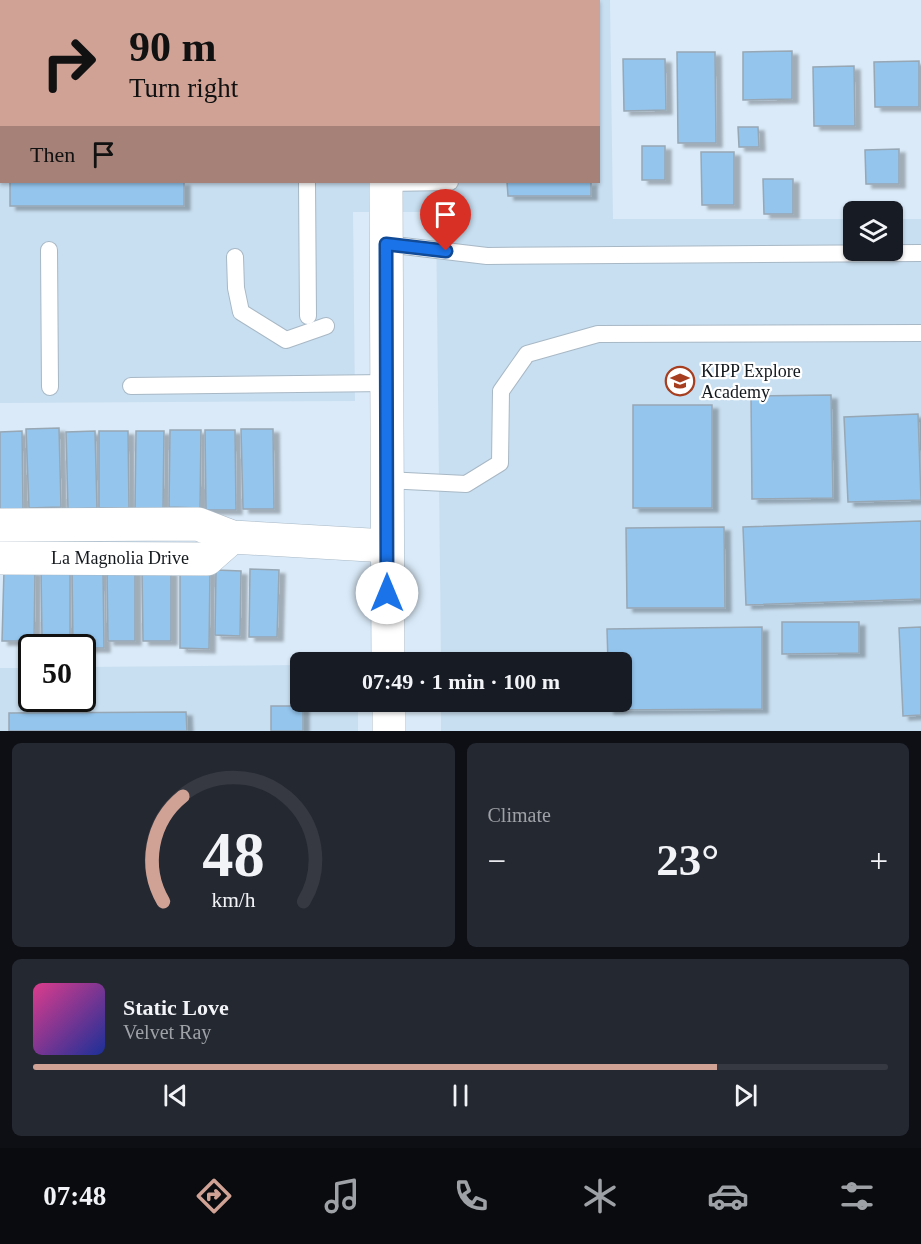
<!DOCTYPE html>
<html lang="en">
<head>
<meta charset="utf-8">
<style>
	body { margin:0; font-family:"Times New Roman",serif; background:#242831; color:#f1f3f6; height:100vh; display:flex; flex-direction:column; font-size:22px; white-space:nowrap }
	* { box-sizing:border-box; margin:0 }
	p { font-size:20px; color:#9ea1a6 }
	.icon { flex:none; width:33px; height:33px; fill:none; stroke:currentColor; stroke-width:2; stroke-linecap:round; stroke-linejoin:round }
	.map { position:relative; height:731px; overflow:hidden }
	.sheet { display:flex; flex-direction:column; gap:12px; padding:12px; background:#0d0f14; flex:1 }
	.sheet>* { flex:none }
	.guide { position:absolute; left:0px; top:0px; width:600px; height:183px; box-shadow:0 2px 4px #0004; background:#cfa295; color:#111; overflow:hidden }
	.controls { position:absolute; left:843px; top:201px; display:grid; gap:12px }
	.controls a { display:grid; place-items:center; width:60px; height:60px; border-radius:9px; background:#171b24; box-shadow:0 2px 4px #0004; font-size:30px }
	.speed { position:absolute; left:18px; top:634px; display:flex; gap:12px; font-size:30px; font-weight:700; text-align:center }
	.speed>* { display:grid; place-content:center; width:78px; height:78px; border-radius:50%; background:#171b24; box-shadow:0 2px 4px #0004; line-height:1 }
	.speed .limit { border:3px solid #111; border-radius:9px; background:#fff; color:#111 }
	.pin { position:absolute; display:grid; place-items:center; width:51px; height:51px; color:#fff; margin:-62px -26px; border-radius:50% 50% 50% 0; rotate:-45deg; box-shadow:0 0 6px #0007 }
	.pin .icon { rotate:45deg }
	.me { position:absolute; width:66px; margin:-33px; rotate:0deg; stroke-linejoin:round; filter:drop-shadow(0 0 4px #0008) }
	.turn { display:flex; align-items:center; gap:21px; height:126px; padding:0 30px; font-size:27px }
	.turn .icon { width:78px; height:78px; stroke-width:2.5 }
	.turn b { display:block; font-size:42px; line-height:51px }
	.then { display:flex; align-items:center; height:57px; padding:0 30px; background:#0003; gap:12px; font-size:22px }
	.big { font-size:45px; font-weight:700; line-height:1.1 }
	.sheet .tile { flex:1; display:flex; flex-direction:column; justify-content:center; gap:9px; min-width:0; padding:0 21px; border-radius:9px; background:#242831 }
	.sheet .dial { align-items:center; gap:0 }
	.dial svg { height:156px; overflow:visible; fill:none; stroke:#363941; stroke-width:7; stroke-linecap:round; text-anchor:middle }
	.dial text { fill:#f1f3f6; stroke:none }
	.song { display:flex; align-items:center; gap:18px }
	.cover { width:72px; height:72px; border-radius:9px; background:linear-gradient(135deg,hsl(330 70% 55%),hsl(230 70% 35%)) }
	.played { height:6px; border-radius:3px; background:linear-gradient(90deg,#cfa295 80%,#363941 80%) }
	.keys { display:flex; justify-content:space-around; direction:ltr }
	.heat { display:flex; justify-content:space-between; align-items:center; font-size:33px; direction:ltr }
	.sheet .tiles { flex:1; display:grid; gap:12px; grid-template-columns:1fr 1fr }
	.tile:last-child { grid-column:span 2 }
	.trip { position:absolute; left:290px; top:652px; width:342px; height:60px; border-radius:9px; background:#171b24; box-shadow:0 2px 4px #0004; font-weight:700; line-height:60px; text-align:center }
	.tab-bar { display:flex; height:96px; justify-content:space-around; align-items:center; background:#090b0e; color:#9ea1a6 }
	.tab-bar .icon { width:42px; height:42px }
	.tab-bar .on { color:#cfa295 }
	.tab-bar b { font-size:27px; color:#f1f3f6 }
	.map>svg:first-child { display:block }
</style>
</head>
<body>
<div class="map">
<svg width="921" height="731" viewBox="0 0 921 731">
	<defs>
		<filter id="shadow"><feDropShadow dx="6" dy="4" stdDeviation="1.5" flood-color="#0004"/></filter>
	</defs>
	<rect width="100%" height="100%" fill="#daeaf8"/>
	<g fill="#c8dff1" fill-rule="evenodd">
		<path d="M 0,0 L 610,0 L 613,219 L 853,219 L 854,250 L 892,250 L 893,219 L 921,219 L 921,731 L 441,731 L 441,702 L 621,702 L 621,663 L 441,663 L 436,212 L 353,212 L 355,401 L 0,403 ZM 2,2 L 598,2 L 598,182 L 2,182 Z"/>
		<polygon points="300,665 300,702 358,702 358,731 0,731 0,668 31,668 32,699 82,699 83,667"/>
	</g>
	<g fill="#94c5ed" stroke="#98a7b4" stroke-width="1.5" filter="url(#shadow)">
		<rect x="10" y="0" width="173" height="2"/>
		<polygon points="792,51 792,99 743,100 743,52"/>
		<polygon points="677,52 715,52 716,143 678,143"/>
		<polygon points="623,59 665,59 666,110 624,111"/>
		<polygon points="919,61 919,107 875,107 874,62"/>
		<polygon points="854,66 855,126 814,126 813,67"/>
		<polygon points="738,127 758,127 759,147 739,147"/>
		<rect x="642" y="146" width="23" height="34"/>
		<polygon points="899,149 899,184 866,184 865,150"/>
		<polygon points="701,152 734,152 734,205 702,205"/>
		<polygon points="763,179 793,179 793,214 764,214"/>
		<rect x="10" y="182" width="174" height="24"/>
		<polygon points="507,182 591,182 591,196 508,196"/>
		<polygon points="831,395 833,498 752,499 751,396"/>
		<rect x="633" y="405" width="79" height="103"/>
		<polygon points="918,414 921,500 848,502 844,417"/>
		<polygon points="59,428 61,507 29,508 26,429"/>
		<polygon points="241,429 273,429 274,509 243,509"/>
		<polygon points="170,430 201,430 200,508 169,507"/>
		<polygon points="205,430 235,430 236,510 206,510"/>
		<polygon points="22,431 23,509 0,509 0,432"/>
		<polygon points="95,431 97,508 68,509 66,432"/>
		<polygon points="99,431 128,431 129,508 99,508"/>
		<polygon points="136,431 164,431 163,510 135,510"/>
		<polygon points="921,521 921,599 746,605 743,527"/>
		<polygon points="724,527 725,608 627,608 626,528"/>
		<polygon points="70,568 70,640 42,640 41,569"/>
		<polygon points="180,569 210,570 209,649 180,648"/>
		<polygon points="250,569 279,570 277,637 249,637"/>
		<polygon points="4,570 35,571 34,641 2,641"/>
		<polygon points="72,570 103,570 104,648 73,648"/>
		<polygon points="107,570 135,570 135,641 108,641"/>
		<polygon points="216,570 241,571 240,636 215,635"/>
		<polygon points="142,571 171,571 171,641 143,641"/>
		<polygon points="782,622 859,622 859,653 782,654"/>
		<polygon points="762,627 762,709 608,710 608,702 621,702 621,663 608,663 607,629"/>
		<polygon points="921,627 921,715 903,716 899,628"/>
		<rect x="271" y="706" width="32" height="25"/>
		<polygon points="186,712 187,731 9,731 9,713"/>
	</g>
	<g fill="none" stroke-linecap="round" stroke-linejoin="round">
		<g stroke="#a8b8c5" stroke-width="18">
			<g id="service">
				<polyline points="465,0 465,2"/>
				<polyline points="307,182 308,316"/>
				<polyline points="386,183 450,182"/>
				<polyline points="386,244 487,256 921,253"/>
				<polyline points="49,250 50,387"/>
				<polyline points="235,257 236,288 241,312 286,340 326,326"/>
				<polyline points="131,386 387,383"/>
				<polyline points="386,480 466,484 500,463 501,391 527,354 598,334 921,333"/>
			</g>
		</g>
		<g stroke="#a8b8c5" stroke-width="34">
			<g id="minor">
				<polyline points="0,525 198,524 232,537 387,546"/>
				<polyline points="0,558 207,559 232,537"/>
			</g>
		</g>
		<g stroke="#a8b8c5" stroke-width="34">
			<g id="secondary">
				<polyline points="386,0 386,2"/>
				<polyline points="386,182 388,663"/>
				<polyline points="389,702 389,731"/>
			</g>
		</g>
		<use href="#service" stroke="#fff" stroke-width="16"/>
		<use href="#minor" stroke="#fff" stroke-width="33"/>
		<use href="#secondary" stroke="#fff" stroke-width="33"/>
	</g>
	<g fill="none" stroke-linecap="round" stroke-linejoin="round">
		<g stroke="#114b97" stroke-width="15">
			<polyline id="route" points="387,593 386,244 446,251"/>
		</g>
		<use href="#route" stroke="#1a73e8" stroke-width="10"/>
	</g>
	<defs>
		<g id="school-ring" transform="scale(1.5)"><circle r="9.5" fill="#fff" stroke="#a63e1f" stroke-width="1.5"/><path d="M0-5L7-2L0 1L-7-2ZM-4 1L0 2.5L4 1V4Q0 6-4 4Z" fill="#a63e1f"/></g>
	</defs>
	<g fill-rule="evenodd">
		<use href="#school-ring" x="680" y="381"/>
	</g>
	<g text-anchor="middle" dominant-baseline="central" stroke-width="4.5" stroke-linejoin="round" paint-order="stroke">
		<g font-size="18" fill="#13181d" stroke="#fff" text-anchor="start">
			<text x="701" y="371">KIPP Explore<tspan x="701" dy="21">Academy</tspan></text>
		</g>
		<g font-size="18" fill="#13181d" stroke="#fff">
			<text x="120" y="558">La Magnolia Drive</text>
		</g>
	</g>
</svg>
<div class="controls">
<a><svg class="icon" aria-label="layers" viewBox="0 0 24 24"><path d="M12 4l9 5-9 5-9-5zM3 14l9 5 9-5"/></svg></a>
</div>
<div class="speed"><div class="limit">50</div></div>
<div class="pin" style="left:446px;top:251px;background:#d93025"><svg class="icon" aria-label="arrive" viewBox="0 0 24 24"><path d="M6 21V4h12l-3 4 3 4H6"/></svg></div>
<svg class="me" style="left:387px;top:593px" viewBox="-20 -20 40 40"><circle r="19" fill="#fff"/><path d="M0-13L10 11 0 6-10 11z" fill="#1a73e8"/></svg>
<div class="trip">07:49 · 1 min · 100 m</div>
<div class="guide">
<div class="turn"><svg class="icon" aria-label="right" viewBox="0 0 24 24"><path d="M7 20v-9h11M14 6l5 5-5 5"/></svg><div><b>90 m</b>Turn right</div></div>
<div class="then">Then<svg class="icon" aria-label="arrive" viewBox="0 0 24 24"><path d="M6 21V4h12l-3 4 3 4H6"/></svg></div>
</div>
</div>
<section class="sheet">
<div class="tiles">
<div class="tile dial"><svg viewBox="0 0 100 80">
<path d="M14 69A42 42 0 1 1 86 69"/>
<path d="M14 69A42 42 0 0 1 24 15" stroke="#cfa295"/>
<text x="50" y="56" font-size="32" font-weight="700">48</text>
<text x="50" y="72" font-size="11">km/h</text>
</svg></div>
<div class="tile"><p>Climate</p>
<div class="heat"><a>−</a><b class="big">23°</b><a>+</a></div>
</div>
<div class="tile">
<div class="song"><i class="cover"></i><div><b>Static Love</b><p>Velvet Ray</p></div></div>
<div class="played"></div>
<div class="keys"><svg class="icon" aria-label="previous" viewBox="0 0 24 24"><path d="M18 5L8 12l10 7zM5 5v14"/></svg><svg class="icon" aria-label="pause" viewBox="0 0 24 24"><path d="M8 5v14M16 5v14"/></svg><svg class="icon" aria-label="next" viewBox="0 0 24 24"><path d="M6 5l10 7-10 7zM19 5v14"/></svg></div>
</div>
</div>
</section>
<nav class="tab-bar">
<b>07:48</b>
<svg class="icon on" aria-label="directions" viewBox="0 0 24 24"><path d="M12 3l9 9-9 9-9-9zM9 14v-3h6M13 9l2 2-2 2"/></svg>
<svg class="icon" aria-label="music" viewBox="0 0 24 24"><path d="M9 18V5l10-2v13"/><circle cx="6" cy="18" r="3"/><circle cx="16" cy="16" r="3"/></svg>
<svg class="icon" aria-label="phone" viewBox="0 0 24 24"><path d="M5 4h4l2 5-3 2q2 4 5 5l2-3 5 2v4C11 20 4 13 5 4z"/></svg>
<svg class="icon" aria-label="climate" viewBox="0 0 24 24"><path d="M12 3v18M4 7l16 10M4 17L20 7"/></svg>
<svg class="icon" aria-label="car" viewBox="0 0 24 24"><path d="M5 17H2v-5l4-1 3-4h7l3 4 3 1v5h-3M9 17h6M6 11h13"/><circle cx="7" cy="17" r="2"/><circle cx="17" cy="17" r="2"/></svg>
<svg class="icon" aria-label="filters" viewBox="0 0 24 24"><path d="M4 7h16M4 17h16"/><circle cx="9" cy="7" r="2"/><circle cx="15" cy="17" r="2"/></svg>
</nav>
</body>
</html>
